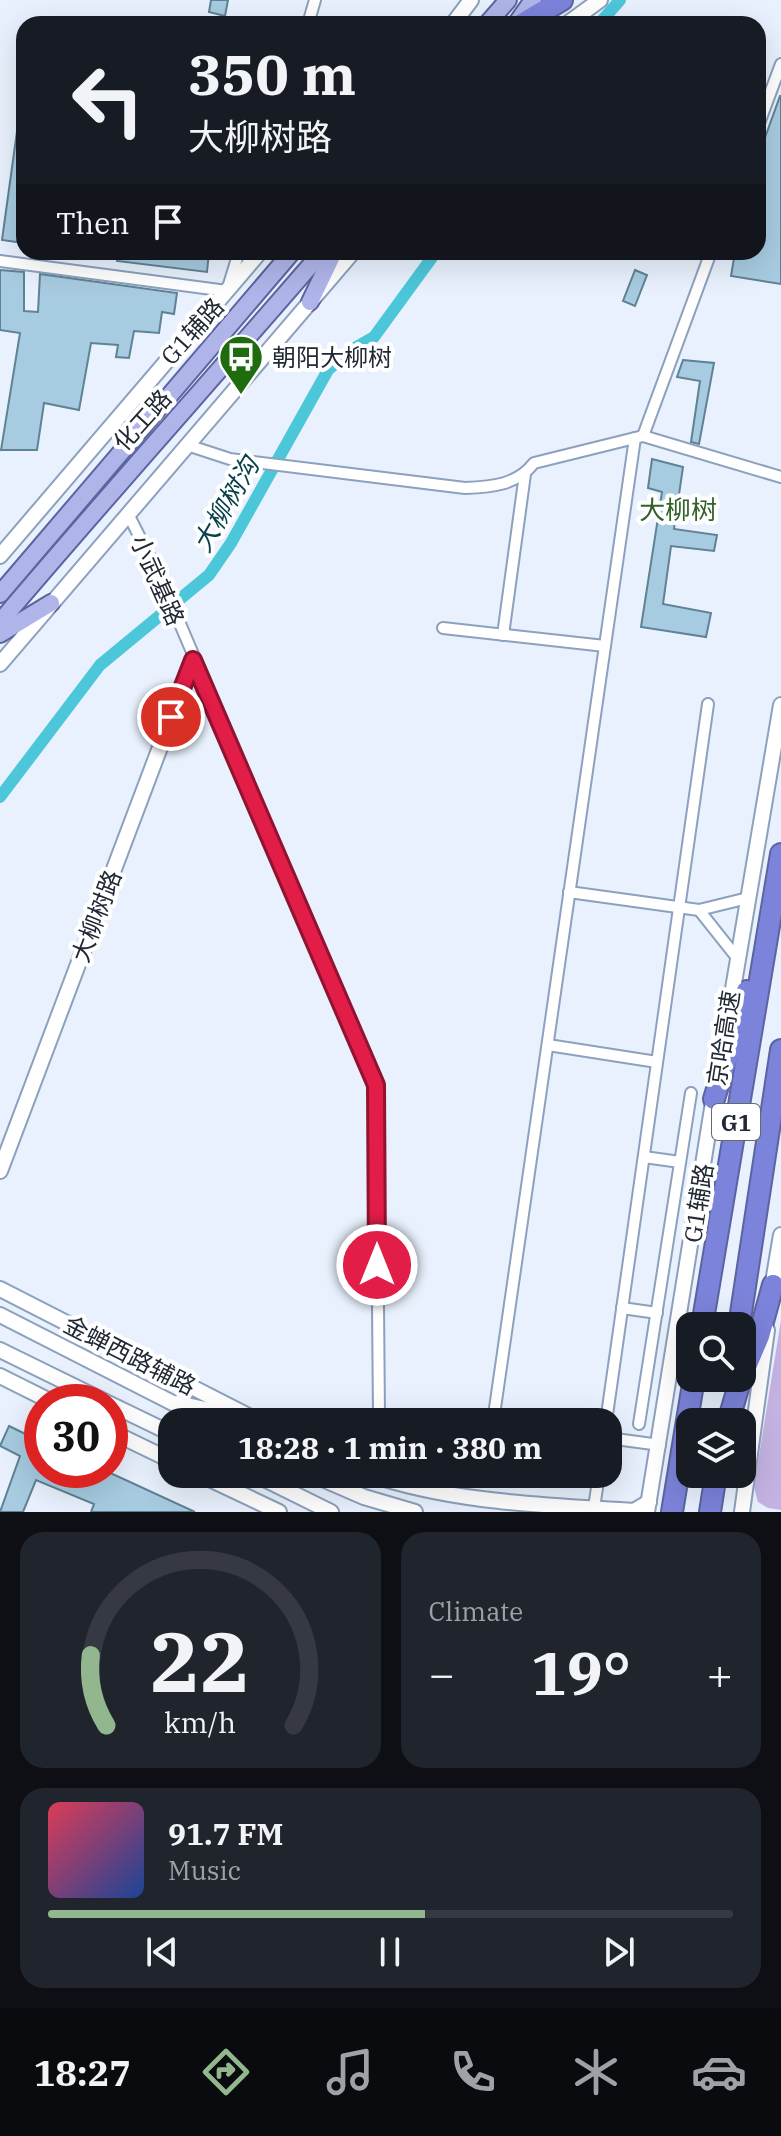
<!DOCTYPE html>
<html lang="en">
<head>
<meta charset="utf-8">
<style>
	body { margin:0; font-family:"IBM Plex Serif","Noto Sans SC",serif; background:#20242c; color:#f1f3f6; height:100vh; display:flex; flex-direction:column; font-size:30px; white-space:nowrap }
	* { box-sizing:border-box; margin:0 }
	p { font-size:26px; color:#9ea1a6 }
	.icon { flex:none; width:44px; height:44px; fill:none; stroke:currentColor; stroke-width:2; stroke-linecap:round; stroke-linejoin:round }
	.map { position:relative; height:1512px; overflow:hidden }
	.side { display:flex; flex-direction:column; gap:20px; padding:20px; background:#0d0f14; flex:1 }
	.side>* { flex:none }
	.banner { position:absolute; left:16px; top:16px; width:750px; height:244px; border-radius:24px; box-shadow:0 8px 32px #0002; background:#171b24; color:#f1f3f6; overflow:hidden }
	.buttons { position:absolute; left:676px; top:1312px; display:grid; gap:16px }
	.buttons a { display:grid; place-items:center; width:80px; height:80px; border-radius:16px; background:#171b24; box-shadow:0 8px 32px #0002; font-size:40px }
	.speed { position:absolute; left:24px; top:1384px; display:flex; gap:16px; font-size:40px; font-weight:700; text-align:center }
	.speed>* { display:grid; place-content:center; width:104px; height:104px; border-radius:50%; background:#171b24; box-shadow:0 8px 32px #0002; line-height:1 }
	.speed .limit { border:12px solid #d22; background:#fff; color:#111 }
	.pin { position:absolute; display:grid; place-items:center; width:68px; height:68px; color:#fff; margin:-34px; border:4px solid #fff; border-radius:50%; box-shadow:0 2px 8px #0007 }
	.me { position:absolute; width:88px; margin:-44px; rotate:0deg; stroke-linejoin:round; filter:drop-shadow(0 0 6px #0008) }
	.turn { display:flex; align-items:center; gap:28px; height:168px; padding:0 40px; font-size:36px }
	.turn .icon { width:104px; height:104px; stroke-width:2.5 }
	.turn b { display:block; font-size:56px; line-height:68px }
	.then { display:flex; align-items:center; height:76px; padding:0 40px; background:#0003; gap:16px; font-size:30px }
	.big { font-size:60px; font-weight:700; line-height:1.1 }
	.side .card { flex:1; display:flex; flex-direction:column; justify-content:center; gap:12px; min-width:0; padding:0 28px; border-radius:24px; background:#20242c }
	.side .dial { align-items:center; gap:0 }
	.dial svg { height:208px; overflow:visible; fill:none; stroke:#363941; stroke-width:7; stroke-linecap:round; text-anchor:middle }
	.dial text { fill:#f1f3f6; stroke:none }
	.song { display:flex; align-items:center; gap:24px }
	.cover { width:96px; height:96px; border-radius:12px; background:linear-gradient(135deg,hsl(350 70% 55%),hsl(220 70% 35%)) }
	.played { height:8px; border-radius:4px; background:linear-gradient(90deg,#92b68e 55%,#363941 55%) }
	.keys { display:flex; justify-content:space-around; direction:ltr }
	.heat { display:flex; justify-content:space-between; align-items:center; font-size:44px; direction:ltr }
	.side .tiles { flex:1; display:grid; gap:20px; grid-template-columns:1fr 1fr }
	.card:last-child { grid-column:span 2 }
	.trip { position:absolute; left:158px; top:1408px; width:464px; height:80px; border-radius:24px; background:#171b24; box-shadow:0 8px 32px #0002; font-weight:700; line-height:80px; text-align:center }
	.tab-bar { display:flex; height:128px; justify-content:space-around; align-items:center; background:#090b0e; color:#9ea1a6 }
	.tab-bar .icon { width:56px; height:56px }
	.tab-bar .selected { color:#92b68e }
	.tab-bar b { font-size:36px; color:#f1f3f6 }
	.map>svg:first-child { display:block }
</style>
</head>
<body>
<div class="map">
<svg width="781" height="1512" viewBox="0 0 781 1512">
	<rect width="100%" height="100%" fill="#e8f1fd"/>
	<polygon fill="#c4b3e2" points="781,1320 781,1510 768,1508 758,1502 754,1487"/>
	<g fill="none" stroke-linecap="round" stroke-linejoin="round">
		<g stroke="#4cc7da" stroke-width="12">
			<polyline points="599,24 620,0"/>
			<polyline points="0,797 100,665 209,575 231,543 328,370 348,352 374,337 436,252"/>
		</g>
	</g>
	<g fill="#a7cbe0" stroke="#5f8294" stroke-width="2">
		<polygon points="211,0 228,0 225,16 209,12"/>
		<polygon points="780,96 781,96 781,284 731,276 735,252 758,252 758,157"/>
		<polygon points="18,124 24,125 24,243 2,240"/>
		<polygon points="118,252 209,252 207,272 117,261"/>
		<polygon points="0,270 24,272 24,311 38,312 40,274 177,293 174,314 162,312 159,333 134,331 129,358 116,357 118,345 91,343 79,410 44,403 37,450 1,450 20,333 0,330"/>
		<polygon points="635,270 647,275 635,306 623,301"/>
		<polygon points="683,360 714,363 699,444 691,442 700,381 677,377"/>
		<polygon points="652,459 683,467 674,529 717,535 714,551 671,546 663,604 711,613 706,637 641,627 662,492 648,488"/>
		<polygon points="9,1426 42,1442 42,1470 104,1470 195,1512 91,1512 94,1504 36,1480 23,1512 0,1512 20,1456 0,1446"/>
	</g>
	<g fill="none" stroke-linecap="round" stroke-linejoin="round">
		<g stroke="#8ca1bd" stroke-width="14">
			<g id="minor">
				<polyline points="308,24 315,0"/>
				<polyline points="758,126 781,64"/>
				<polyline points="0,261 227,291 239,252"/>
				<polyline points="643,436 711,252"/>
				<path d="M 187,445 L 230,459 L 465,488 C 492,487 517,485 534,463 L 643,436 L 781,477"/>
				<polyline points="128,514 161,579 376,1085 379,1415 383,1422"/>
				<polyline points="443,628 605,646"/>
				<polyline points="503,635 525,474"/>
				<polyline points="569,892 699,910 748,898"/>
				<polyline points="699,910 738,959"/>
				<polyline points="548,1045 657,1062"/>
				<polyline points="644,1157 680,1162"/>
				<polyline points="622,1308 657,1313"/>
				<polyline points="493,1422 635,438"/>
				<polyline points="606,1422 708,704"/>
				<polyline points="639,1424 691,1093"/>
				<polyline points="608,1438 660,1445"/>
				<polyline points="594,1508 599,1474"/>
			</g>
		</g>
		<g stroke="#8ca1bd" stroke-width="18">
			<g id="tertiary">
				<polyline points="0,664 353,252"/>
				<polyline points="724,1042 781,705"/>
				<polyline points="0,1171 193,660"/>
				<polyline points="0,1289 260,1422"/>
				<polyline points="771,1294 781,1235"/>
				<polyline points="0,1376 52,1402"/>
				<polyline points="178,1403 236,1416"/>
				<polyline points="110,1431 172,1461"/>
				<polyline points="199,1474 279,1512"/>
				<path d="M 369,1474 C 453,1503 545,1505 634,1511 L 649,1502"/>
				<polyline points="647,1512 715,1090"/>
				<polyline points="742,1512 767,1330"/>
			</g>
		</g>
		<g stroke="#8ca1bd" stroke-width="18">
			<g id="secondary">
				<polyline points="453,24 471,0"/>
				<polyline points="567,24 600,0"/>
				<polyline points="0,556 260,252"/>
				<polyline points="0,1315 210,1422"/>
				<polyline points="0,1350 106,1402"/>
				<polyline points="110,1404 172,1434"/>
				<polyline points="254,1474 331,1512"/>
				<polyline points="311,1474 364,1497 415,1512"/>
			</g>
		</g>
		<g stroke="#5c64a0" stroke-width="20">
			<g id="primary">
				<polyline points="487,24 508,0"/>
				<polyline points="516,24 533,0"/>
				<polyline points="310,302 334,252"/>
				<polyline points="0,594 292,252"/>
				<path d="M 0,622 C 106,497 215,376 322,252"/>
				<polyline points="0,634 51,603"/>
			</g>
		</g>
		<g stroke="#5c64a0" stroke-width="24">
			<g id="motorway">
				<polyline points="522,24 562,0"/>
				<polyline points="714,1099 747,991"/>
				<polyline points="702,1326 781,854"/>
				<polyline points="739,1326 781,1050"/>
				<polyline points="742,1376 759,1336 773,1285"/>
				<polyline points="728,1422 741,1378"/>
				<polyline points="672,1512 694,1378"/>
				<polyline points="710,1512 716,1474"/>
			</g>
		</g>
		<use href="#minor" stroke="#fff" stroke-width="10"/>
		<use href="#tertiary" stroke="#fff" stroke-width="14"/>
		<use href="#secondary" stroke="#fff" stroke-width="14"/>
		<use href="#primary" stroke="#b0b5e9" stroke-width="16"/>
		<use href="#motorway" stroke="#7c83da" stroke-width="20"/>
	</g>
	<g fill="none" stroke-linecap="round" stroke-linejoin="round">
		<g stroke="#92132f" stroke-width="20">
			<polyline id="route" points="171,717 193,660 376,1085 377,1265"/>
		</g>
		<use href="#route" stroke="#e11d48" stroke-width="14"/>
	</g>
	<defs>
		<g id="bus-pin" transform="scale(2.3)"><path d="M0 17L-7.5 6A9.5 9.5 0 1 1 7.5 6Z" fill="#1f6c0e" stroke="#fff"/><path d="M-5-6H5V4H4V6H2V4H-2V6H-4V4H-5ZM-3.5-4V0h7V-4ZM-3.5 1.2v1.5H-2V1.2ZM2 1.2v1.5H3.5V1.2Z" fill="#fff"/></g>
	</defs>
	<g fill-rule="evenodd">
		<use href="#bus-pin" x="241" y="357"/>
	</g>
	<g text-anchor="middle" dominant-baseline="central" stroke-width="8" stroke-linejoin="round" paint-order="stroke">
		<rect fill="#fff" stroke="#636971" stroke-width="2" x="712" y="1104" width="48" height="36" rx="6"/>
		<g font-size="22" font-weight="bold" fill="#202934">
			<text x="736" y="1122">G1</text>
		</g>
		<g font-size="24" fill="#202934" stroke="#fff">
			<text transform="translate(192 331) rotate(-48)">G1辅路</text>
			<text transform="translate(142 420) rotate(-48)">化工路</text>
			<text transform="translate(158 580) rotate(66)">小武基路</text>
			<text transform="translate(96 916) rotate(-69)">大柳树路</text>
			<text transform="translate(723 1038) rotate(-81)">京哈高速</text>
			<text transform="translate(698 1203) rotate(-81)">G1辅路</text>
			<text transform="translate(130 1355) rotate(27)">金蝉西路辅路</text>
		</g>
		<g font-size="24" fill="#202934" stroke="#fff" text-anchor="start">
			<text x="272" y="357">朝阳大柳树</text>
		</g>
		<g font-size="26" font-style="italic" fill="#084149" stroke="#fff">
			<text transform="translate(225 504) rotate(-60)">大柳树沟</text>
		</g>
		<g font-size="26" fill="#32612a" stroke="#fff">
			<text x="678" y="509">大柳树</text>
		</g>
	</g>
</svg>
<div class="buttons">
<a><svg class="icon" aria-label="search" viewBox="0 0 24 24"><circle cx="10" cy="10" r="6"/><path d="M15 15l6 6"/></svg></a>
<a><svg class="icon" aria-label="layers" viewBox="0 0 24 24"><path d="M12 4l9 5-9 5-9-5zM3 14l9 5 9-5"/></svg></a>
</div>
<div class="speed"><div class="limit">30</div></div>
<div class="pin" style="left:171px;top:717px;background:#d93025"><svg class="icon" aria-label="arrive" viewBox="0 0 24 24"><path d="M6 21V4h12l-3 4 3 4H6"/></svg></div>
<svg class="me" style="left:377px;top:1265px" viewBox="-20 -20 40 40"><circle r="17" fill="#e11d48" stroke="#fff" stroke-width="3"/><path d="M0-11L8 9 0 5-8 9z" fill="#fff"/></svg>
<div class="trip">18:28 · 1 min · 380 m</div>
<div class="banner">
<div class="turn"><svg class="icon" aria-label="left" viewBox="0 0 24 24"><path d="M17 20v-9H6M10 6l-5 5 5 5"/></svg><div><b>350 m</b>大柳树路</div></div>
<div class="then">Then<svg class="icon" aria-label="arrive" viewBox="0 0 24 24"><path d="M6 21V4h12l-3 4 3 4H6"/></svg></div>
</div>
</div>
<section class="side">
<div class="tiles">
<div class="card dial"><svg viewBox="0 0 100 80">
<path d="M14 69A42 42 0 1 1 86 69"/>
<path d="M14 69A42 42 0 0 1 8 42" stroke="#92b68e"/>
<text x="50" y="56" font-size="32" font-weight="700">22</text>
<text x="50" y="72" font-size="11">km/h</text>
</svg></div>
<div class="card"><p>Climate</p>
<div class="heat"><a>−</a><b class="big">19°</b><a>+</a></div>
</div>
<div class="card">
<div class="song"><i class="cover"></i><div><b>91.7 FM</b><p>Music</p></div></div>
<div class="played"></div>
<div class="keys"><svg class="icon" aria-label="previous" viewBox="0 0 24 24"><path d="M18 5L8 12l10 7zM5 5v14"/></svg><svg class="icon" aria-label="pause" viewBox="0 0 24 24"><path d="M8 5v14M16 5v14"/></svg><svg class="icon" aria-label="next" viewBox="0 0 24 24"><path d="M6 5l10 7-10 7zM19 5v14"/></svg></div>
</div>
</div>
</section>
<nav class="tab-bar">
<b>18:27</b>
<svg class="icon selected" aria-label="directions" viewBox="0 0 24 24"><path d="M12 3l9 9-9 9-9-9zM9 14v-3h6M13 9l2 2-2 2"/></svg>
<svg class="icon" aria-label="music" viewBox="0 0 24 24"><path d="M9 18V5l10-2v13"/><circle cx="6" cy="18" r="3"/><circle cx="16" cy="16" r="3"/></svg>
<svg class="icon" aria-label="phone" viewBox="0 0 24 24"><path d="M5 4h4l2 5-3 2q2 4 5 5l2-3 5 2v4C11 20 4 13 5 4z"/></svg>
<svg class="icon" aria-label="climate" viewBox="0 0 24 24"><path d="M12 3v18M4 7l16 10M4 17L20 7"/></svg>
<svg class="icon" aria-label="car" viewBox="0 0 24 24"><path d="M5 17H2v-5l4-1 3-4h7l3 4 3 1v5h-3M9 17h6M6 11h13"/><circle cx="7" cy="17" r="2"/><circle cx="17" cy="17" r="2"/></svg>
</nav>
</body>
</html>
